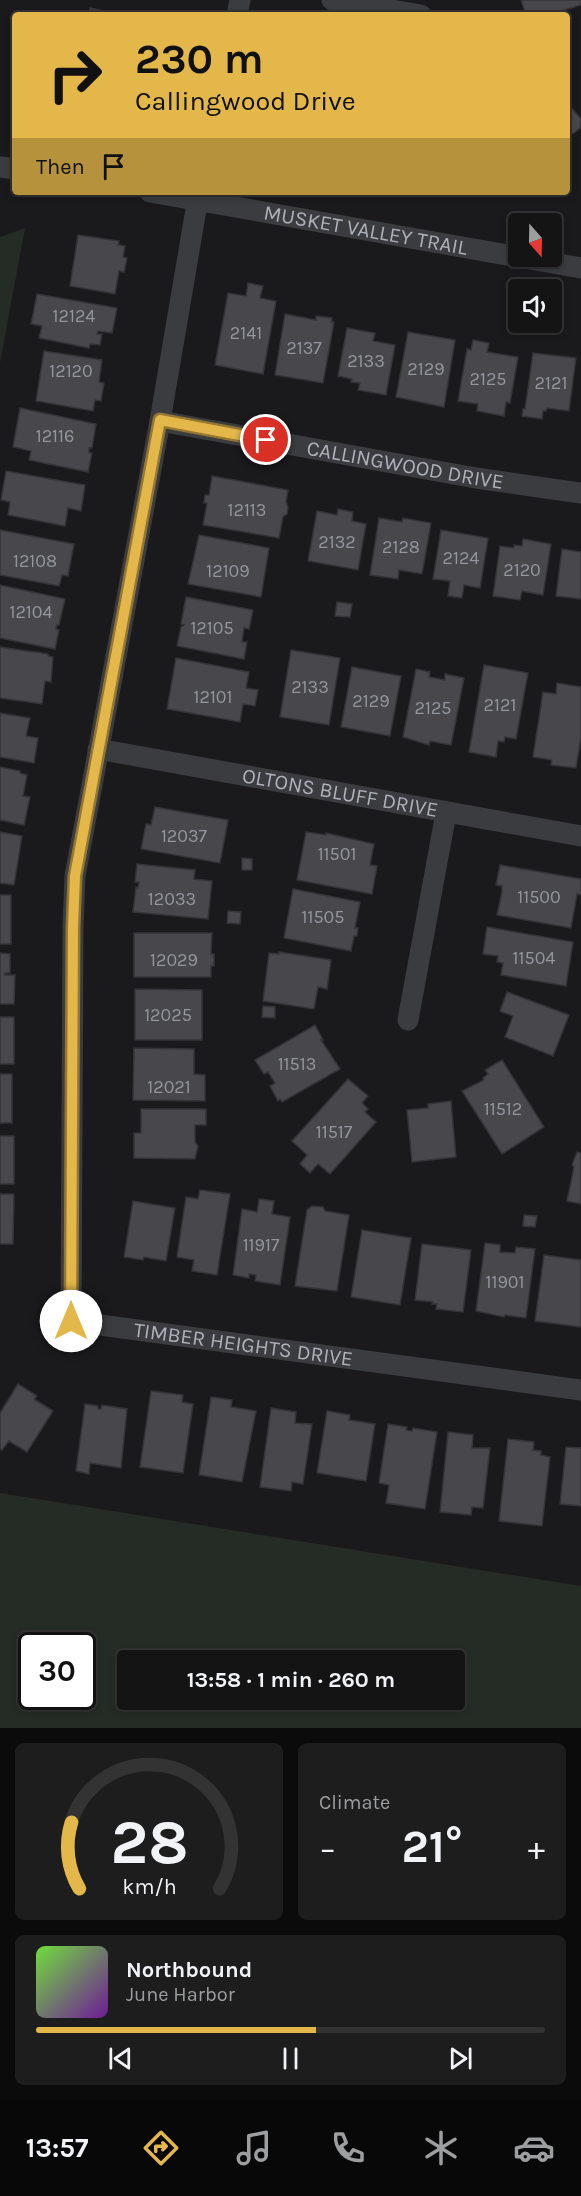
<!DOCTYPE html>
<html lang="en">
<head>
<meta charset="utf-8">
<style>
	body { margin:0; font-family:Karla,sans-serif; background:#1d1d1e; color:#f1f3f6; height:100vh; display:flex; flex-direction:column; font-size:22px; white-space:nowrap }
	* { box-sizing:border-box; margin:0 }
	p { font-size:20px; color:#9d9ea0 }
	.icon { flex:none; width:33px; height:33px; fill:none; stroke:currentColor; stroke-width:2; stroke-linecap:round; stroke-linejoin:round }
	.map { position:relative; height:1728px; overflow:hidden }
	.drawer { display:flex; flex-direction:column; gap:15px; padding:15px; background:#0b0b0c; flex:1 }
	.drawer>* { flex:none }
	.hud { position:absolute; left:12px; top:12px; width:558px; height:183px; border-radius:6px; box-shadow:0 3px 9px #0003,0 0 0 2px #333334; background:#e3b74a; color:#111; overflow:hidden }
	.needle { width:39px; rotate:160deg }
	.controls { position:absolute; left:508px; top:213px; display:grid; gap:12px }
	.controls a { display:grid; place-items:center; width:54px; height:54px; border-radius:6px; background:#141415; box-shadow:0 3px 9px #0003,0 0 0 2px #333334; font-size:30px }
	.speed { position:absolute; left:18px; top:1632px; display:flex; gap:12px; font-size:30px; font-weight:700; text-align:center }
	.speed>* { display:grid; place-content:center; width:78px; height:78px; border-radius:50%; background:#141415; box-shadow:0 3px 9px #0003,0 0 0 2px #333334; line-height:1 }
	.speed .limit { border:3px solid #111; border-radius:9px; background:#fff; color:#111 }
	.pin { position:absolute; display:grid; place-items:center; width:51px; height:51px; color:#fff; margin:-26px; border:3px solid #fff; border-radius:50%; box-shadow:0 2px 6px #0007 }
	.me { position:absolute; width:66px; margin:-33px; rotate:0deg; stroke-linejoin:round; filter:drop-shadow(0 0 4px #0008) }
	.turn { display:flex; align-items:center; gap:21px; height:126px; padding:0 24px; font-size:27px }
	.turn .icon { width:78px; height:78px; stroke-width:2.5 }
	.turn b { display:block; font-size:42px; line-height:51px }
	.then { display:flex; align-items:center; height:57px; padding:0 24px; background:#0003; gap:12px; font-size:22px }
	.big { font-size:45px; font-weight:700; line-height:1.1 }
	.drawer .tile { flex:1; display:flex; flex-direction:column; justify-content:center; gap:9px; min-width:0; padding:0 21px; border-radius:9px; background:#1d1d1e }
	.drawer .dial { align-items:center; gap:0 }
	.dial svg { height:156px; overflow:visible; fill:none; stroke:#333334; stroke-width:7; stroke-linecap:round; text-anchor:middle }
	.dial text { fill:#f1f3f6; stroke:none }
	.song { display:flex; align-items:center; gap:18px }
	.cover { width:72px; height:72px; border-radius:9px; background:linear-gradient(135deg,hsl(100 70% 55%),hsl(280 70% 35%)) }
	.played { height:6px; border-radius:3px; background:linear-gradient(90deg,#e3b74a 55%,#333334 55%) }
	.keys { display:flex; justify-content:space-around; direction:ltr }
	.heat { display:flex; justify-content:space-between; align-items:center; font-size:33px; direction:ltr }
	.drawer .tiles { flex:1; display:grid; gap:15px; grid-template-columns:1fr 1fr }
	.tile:last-child { grid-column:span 2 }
	.trip { position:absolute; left:117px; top:1650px; width:348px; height:60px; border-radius:6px; background:#141415; box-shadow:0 3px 9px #0003,0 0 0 2px #333334; font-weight:700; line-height:60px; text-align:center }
	.tabs { display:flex; height:96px; justify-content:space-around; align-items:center; background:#080808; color:#9d9ea0 }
	.tabs .icon { width:42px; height:42px }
	.tabs .on { color:#e3b74a }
	.tabs b { font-size:27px; color:#f1f3f6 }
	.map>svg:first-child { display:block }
</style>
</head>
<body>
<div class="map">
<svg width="581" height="1728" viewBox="0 0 581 1728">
	<rect width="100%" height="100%" fill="#1a1a1c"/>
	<g fill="#242c25" fill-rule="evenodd">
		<polygon points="25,228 0,363 0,237"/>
		<path d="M 0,1493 L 581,1586 L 581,1728 L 0,1728 ZM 32,1646 L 82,1646 L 82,1696 L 32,1696 ZM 128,1660 L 454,1660 L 454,1700 L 128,1700 Z"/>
	</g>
	<g fill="#47474c" stroke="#343438" stroke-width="1.5">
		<polygon points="521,0 581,0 581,5 548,15 526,15"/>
		<polygon points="90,8 125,15 89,15"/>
		<polygon points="567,103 581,119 580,128 574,133 567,134"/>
		<polygon points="78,235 119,241 118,245 125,246 123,257 127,258 124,272 119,271 115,294 70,286"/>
		<polygon points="248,283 263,286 260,298 276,301 263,374 215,365 228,293 246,296"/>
		<polygon points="37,294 117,308 112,333 98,331 97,334 102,334 100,345 90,344 89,348 39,338 42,326 31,324"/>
		<polygon points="285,314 316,320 316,316 332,318 331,322 334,322 323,383 275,375"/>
		<polygon points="347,328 375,333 373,341 395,345 386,395 358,390 360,383 351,382 352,379 338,376"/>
		<polygon points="408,332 455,340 444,407 396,397"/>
		<polygon points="473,340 489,343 487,352 518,357 510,403 506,402 504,416 477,411 478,404 458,401 467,349 471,350"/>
		<polygon points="44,351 102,360 99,382 104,383 101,401 95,400 93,411 36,401"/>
		<polygon points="533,353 576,358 569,411 547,408 546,411 543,411 542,419 522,416 523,409 525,409"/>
		<polygon points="20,408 96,424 92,448 89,448 89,453 92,453 88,472 29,460 31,451 13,447"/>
		<polygon points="6,471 85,485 81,511 68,508 65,526 8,515 10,502 1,500"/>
		<polygon points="212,476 288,490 286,502 288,507 287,514 283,517 279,538 203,525 207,503 204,503 205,495 209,495"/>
		<polygon points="338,509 353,512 352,521 366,524 358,570 308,561 317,511 337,515"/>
		<polygon points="379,518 402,522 403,518 431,523 422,574 399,570 398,579 370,575"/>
		<polygon points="0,530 74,544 68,576 62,575 59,586 0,575"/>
		<polygon points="441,530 488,538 480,588 464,585 462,598 448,596 450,581 433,579"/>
		<polygon points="199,535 269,548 261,597 188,584"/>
		<polygon points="523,539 551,544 543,595 522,591 520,600 493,596 500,546 514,548 514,545 522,546"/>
		<polygon points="562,549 581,552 581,599 556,596"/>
		<polygon points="0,585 65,599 59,625 57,625 56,629 59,630 55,649 0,638"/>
		<polygon points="186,597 253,610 249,629 244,628 242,642 247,642 244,659 177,646 181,627 184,625 181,624"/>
		<polygon points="337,602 352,604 350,617 335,616"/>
		<polygon points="0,647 48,654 48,656 53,657 51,682 45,681 42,704 0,698"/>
		<polygon points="291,650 340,658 329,725 280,717"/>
		<polygon points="176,658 249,672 246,688 258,690 255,706 243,704 240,722 167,709"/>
		<polygon points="484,665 528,673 516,739 505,737 504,742 498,741 496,757 469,752"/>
		<polygon points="352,667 401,676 390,736 341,727"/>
		<polygon points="416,669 430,672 429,677 445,680 445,674 464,678 451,745 430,741 429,745 403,737"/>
		<polygon points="557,683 581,687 581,737 576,768 551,765 552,760 533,757 543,692 556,694"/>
		<polygon points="0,713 30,718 26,736 38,738 34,763 0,757"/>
		<polygon points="0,767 20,771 20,773 27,775 23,796 30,797 24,825 0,820"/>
		<polygon points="155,807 228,820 220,863 141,849 146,824 151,825"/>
		<polygon points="0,832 22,836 14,885 0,883"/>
		<polygon points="306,832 326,835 326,833 374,844 370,865 377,866 372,894 297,880"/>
		<polygon points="242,858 252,859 252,870 242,870"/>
		<polygon points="137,864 195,870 194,879 212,881 208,919 133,912 136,887 138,888 139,882 135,882"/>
		<polygon points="500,865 581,879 581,895 577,894 571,928 497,915 502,892 502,886 496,885"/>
		<polygon points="293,889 360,902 355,928 358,928 357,936 354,936 351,951 284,938"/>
		<rect x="0" y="895" width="11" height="49"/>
		<polygon points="228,911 241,912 240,924 227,923"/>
		<polygon points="487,927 573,942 566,986 501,975 503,963 497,962 498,956 483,954"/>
		<polygon points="134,933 212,933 211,954 214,954 214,966 211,966 211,977 134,977"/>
		<polygon points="279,952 331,960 327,989 318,987 314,1009 263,1001 269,953 279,954"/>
		<polygon points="0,953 10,954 10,973 5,973 5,975 15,975 14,1004 0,1004"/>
		<polygon points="135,989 202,990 202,1040 135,1040"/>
		<polygon points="507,992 569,1015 553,1056 505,1037 513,1016 500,1011"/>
		<polygon points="263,1006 275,1007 275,1018 262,1017"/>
		<rect x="0" y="1017" width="14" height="47"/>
		<polygon points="315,1025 323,1040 321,1040 340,1069 282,1102 280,1099 278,1101 270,1086 275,1083 268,1072 264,1074 255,1060"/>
		<polygon points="134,1048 194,1049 194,1074 205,1075 205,1101 133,1100"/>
		<polygon points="502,1060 544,1127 502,1154 462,1091 484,1080 483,1078 488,1074 485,1070"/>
		<rect x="0" y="1074" width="12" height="49"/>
		<polygon points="348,1079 368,1096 362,1103 368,1109 365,1112 376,1122 330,1174 318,1164 310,1173 300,1164 307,1155 292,1141"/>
		<polygon points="451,1101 456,1157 412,1162 407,1110 428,1108 428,1104"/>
		<polygon points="141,1109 206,1109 206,1125 195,1125 195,1142 198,1146 195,1159 134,1158 134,1133 141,1133"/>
		<rect x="0" y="1136" width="14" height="48"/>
		<polygon points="577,1152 581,1153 581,1204 567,1201 574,1167 572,1165"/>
		<polygon points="200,1190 230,1194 217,1275 192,1271 194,1260 177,1257 186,1197 198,1199"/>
		<polygon points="0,1194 14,1194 13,1244 0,1244"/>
		<polygon points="259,1199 274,1201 272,1214 290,1217 280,1285 255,1281 256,1275 249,1274 249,1278 233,1275 242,1209 257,1212"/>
		<polygon points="133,1201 175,1208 166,1261 144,1257 143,1260 124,1257"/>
		<polygon points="312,1206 323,1207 325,1211 349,1215 337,1291 295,1286 307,1210"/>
		<polygon points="524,1215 537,1216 535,1227 523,1226"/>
		<polygon points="362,1230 411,1238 400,1305 351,1297"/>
		<polygon points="485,1243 500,1245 500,1252 515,1253 516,1247 535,1249 526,1318 505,1315 504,1317 476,1311"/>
		<polygon points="422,1244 471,1250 463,1312 436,1309 437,1304 432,1304 433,1302 415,1300"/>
		<polygon points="544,1255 581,1260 581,1327 535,1321"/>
		<polygon points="18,1384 37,1396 34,1399 53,1411 27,1452 9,1441 2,1450 0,1449 0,1413"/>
		<polygon points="151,1391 183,1395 182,1402 193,1404 183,1473 140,1467"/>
		<polygon points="211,1397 232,1400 231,1407 256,1411 242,1482 199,1475"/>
		<polygon points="85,1404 98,1406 98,1409 101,1409 102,1405 127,1409 121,1468 90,1463 89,1474 76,1471"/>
		<polygon points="271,1408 296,1412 295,1423 312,1424 303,1484 292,1482 291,1491 260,1487"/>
		<polygon points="327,1411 350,1415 349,1420 375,1424 366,1481 317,1473"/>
		<polygon points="388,1424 407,1427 406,1430 412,1431 413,1428 437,1432 425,1509 386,1503 389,1485 379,1483"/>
		<polygon points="448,1432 473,1435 472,1448 490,1448 483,1508 472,1507 471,1515 440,1512"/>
		<polygon points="508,1439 534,1442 533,1450 541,1451 541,1455 550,1457 542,1526 499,1521"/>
		<polygon points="566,1447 581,1448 581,1506 560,1504"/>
	</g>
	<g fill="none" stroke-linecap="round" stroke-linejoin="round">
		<g stroke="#3b3c40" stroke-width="21">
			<polyline points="332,0 421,15"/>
			<polyline points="237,15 240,0"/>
			<polyline points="0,167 15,169"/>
			<path id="s1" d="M 150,192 L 581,268"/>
			<path id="s2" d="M 199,192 L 160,421 L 75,876 L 73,927 L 71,1321 L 581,1390"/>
			<path id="s3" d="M 160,421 L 476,478 L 581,493"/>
			<path id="s4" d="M 98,749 L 581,836"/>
			<polyline points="408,1020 446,813"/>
		</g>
	</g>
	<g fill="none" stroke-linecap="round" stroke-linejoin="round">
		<g stroke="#947730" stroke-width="15">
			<polyline id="route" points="71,1321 73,927 75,876 160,420 266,440"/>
		</g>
		<use href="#route" stroke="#e3b74a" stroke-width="10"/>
	</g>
	<g text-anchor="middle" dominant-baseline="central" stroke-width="6" stroke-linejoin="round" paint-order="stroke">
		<g font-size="18" fill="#94969e">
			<text x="74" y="316">12124</text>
			<text x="246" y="333">2141</text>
			<text x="304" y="348">2137</text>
			<text x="366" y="361">2133</text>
			<text x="426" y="369">2129</text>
			<text x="71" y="371">12120</text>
			<text x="488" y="379">2125</text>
			<text x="551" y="383">2121</text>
			<text x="55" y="436">12116</text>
			<text x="247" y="510">12113</text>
			<text x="337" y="542">2132</text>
			<text x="401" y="547">2128</text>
			<text x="461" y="558">2124</text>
			<text x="35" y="561">12108</text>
			<text x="522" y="570">2120</text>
			<text x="228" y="571">12109</text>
			<text x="31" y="612">12104</text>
			<text x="212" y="628">12105</text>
			<text x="310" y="687">2133</text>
			<text x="213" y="697">12101</text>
			<text x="371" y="701">2129</text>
			<text x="500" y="705">2121</text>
			<text x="433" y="708">2125</text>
			<text x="184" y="836">12037</text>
			<text x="337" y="854">11501</text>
			<text x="539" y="897">11500</text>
			<text x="172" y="899">12033</text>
			<text x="323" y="917">11505</text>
			<text x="534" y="958">11504</text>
			<text x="174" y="960">12029</text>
			<text x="168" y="1015">12025</text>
			<text x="297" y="1064">11513</text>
			<text x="169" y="1087">12021</text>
			<text x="503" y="1109">11512</text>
			<text x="334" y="1132">11517</text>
			<text x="261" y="1245">11917</text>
			<text x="505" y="1282">11901</text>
		</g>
		<g font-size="21" fill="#adb1ba" stroke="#151517">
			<text stroke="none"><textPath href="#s1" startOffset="219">MUSKET VALLEY TRAIL</textPath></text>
			<text stroke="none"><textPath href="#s3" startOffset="249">CALLINGWOOD DRIVE</textPath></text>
			<text stroke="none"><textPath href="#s4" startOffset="246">OLTONS BLUFF DRIVE</textPath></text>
			<text stroke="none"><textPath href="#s2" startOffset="1314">TIMBER HEIGHTS DRIVE</textPath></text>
		</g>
	</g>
</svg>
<div class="controls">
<a><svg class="needle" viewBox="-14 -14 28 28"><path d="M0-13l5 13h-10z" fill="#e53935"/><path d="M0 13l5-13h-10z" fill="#9d9ea0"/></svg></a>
<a><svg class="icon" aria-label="sound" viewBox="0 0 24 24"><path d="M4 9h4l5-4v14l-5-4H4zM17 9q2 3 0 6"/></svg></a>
</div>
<div class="speed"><div class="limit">30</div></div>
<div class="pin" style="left:266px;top:440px;background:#d93025"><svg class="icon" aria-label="arrive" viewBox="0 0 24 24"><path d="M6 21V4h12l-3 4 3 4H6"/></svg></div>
<svg class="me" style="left:71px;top:1321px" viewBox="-20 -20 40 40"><circle r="19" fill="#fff"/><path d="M0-13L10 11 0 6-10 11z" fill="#e3b74a"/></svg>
<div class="trip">13:58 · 1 min · 260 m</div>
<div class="hud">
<div class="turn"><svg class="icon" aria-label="right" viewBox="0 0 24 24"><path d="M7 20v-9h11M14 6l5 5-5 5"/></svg><div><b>230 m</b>Callingwood Drive</div></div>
<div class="then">Then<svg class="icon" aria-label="arrive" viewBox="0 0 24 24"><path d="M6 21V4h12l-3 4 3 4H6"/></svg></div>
</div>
</div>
<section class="drawer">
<div class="tiles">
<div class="tile dial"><svg viewBox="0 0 100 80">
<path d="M14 69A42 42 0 1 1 86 69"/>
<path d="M14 69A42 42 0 0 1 10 35" stroke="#e3b74a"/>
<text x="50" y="56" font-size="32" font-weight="700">28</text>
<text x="50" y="72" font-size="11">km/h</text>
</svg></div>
<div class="tile"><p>Climate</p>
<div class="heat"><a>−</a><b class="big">21°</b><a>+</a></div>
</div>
<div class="tile">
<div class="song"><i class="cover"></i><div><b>Northbound</b><p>June Harbor</p></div></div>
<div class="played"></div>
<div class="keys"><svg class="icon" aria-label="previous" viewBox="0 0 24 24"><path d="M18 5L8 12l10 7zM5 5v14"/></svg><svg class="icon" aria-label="pause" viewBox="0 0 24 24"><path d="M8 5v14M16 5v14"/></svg><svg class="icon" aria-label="next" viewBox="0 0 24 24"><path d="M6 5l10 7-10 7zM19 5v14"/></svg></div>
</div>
</div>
</section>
<nav class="tabs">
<b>13:57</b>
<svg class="icon on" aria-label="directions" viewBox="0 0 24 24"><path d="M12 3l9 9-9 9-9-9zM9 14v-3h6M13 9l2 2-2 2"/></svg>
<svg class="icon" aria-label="music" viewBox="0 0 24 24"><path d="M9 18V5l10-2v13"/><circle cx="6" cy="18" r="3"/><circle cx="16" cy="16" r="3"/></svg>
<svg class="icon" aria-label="phone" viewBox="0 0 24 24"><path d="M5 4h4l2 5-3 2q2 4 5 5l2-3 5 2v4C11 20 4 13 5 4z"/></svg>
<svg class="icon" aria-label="climate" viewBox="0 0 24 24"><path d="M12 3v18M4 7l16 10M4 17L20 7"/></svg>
<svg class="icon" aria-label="car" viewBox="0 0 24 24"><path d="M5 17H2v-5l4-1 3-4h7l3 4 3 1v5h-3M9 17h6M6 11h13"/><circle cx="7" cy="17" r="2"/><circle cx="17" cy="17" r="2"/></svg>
</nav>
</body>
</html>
